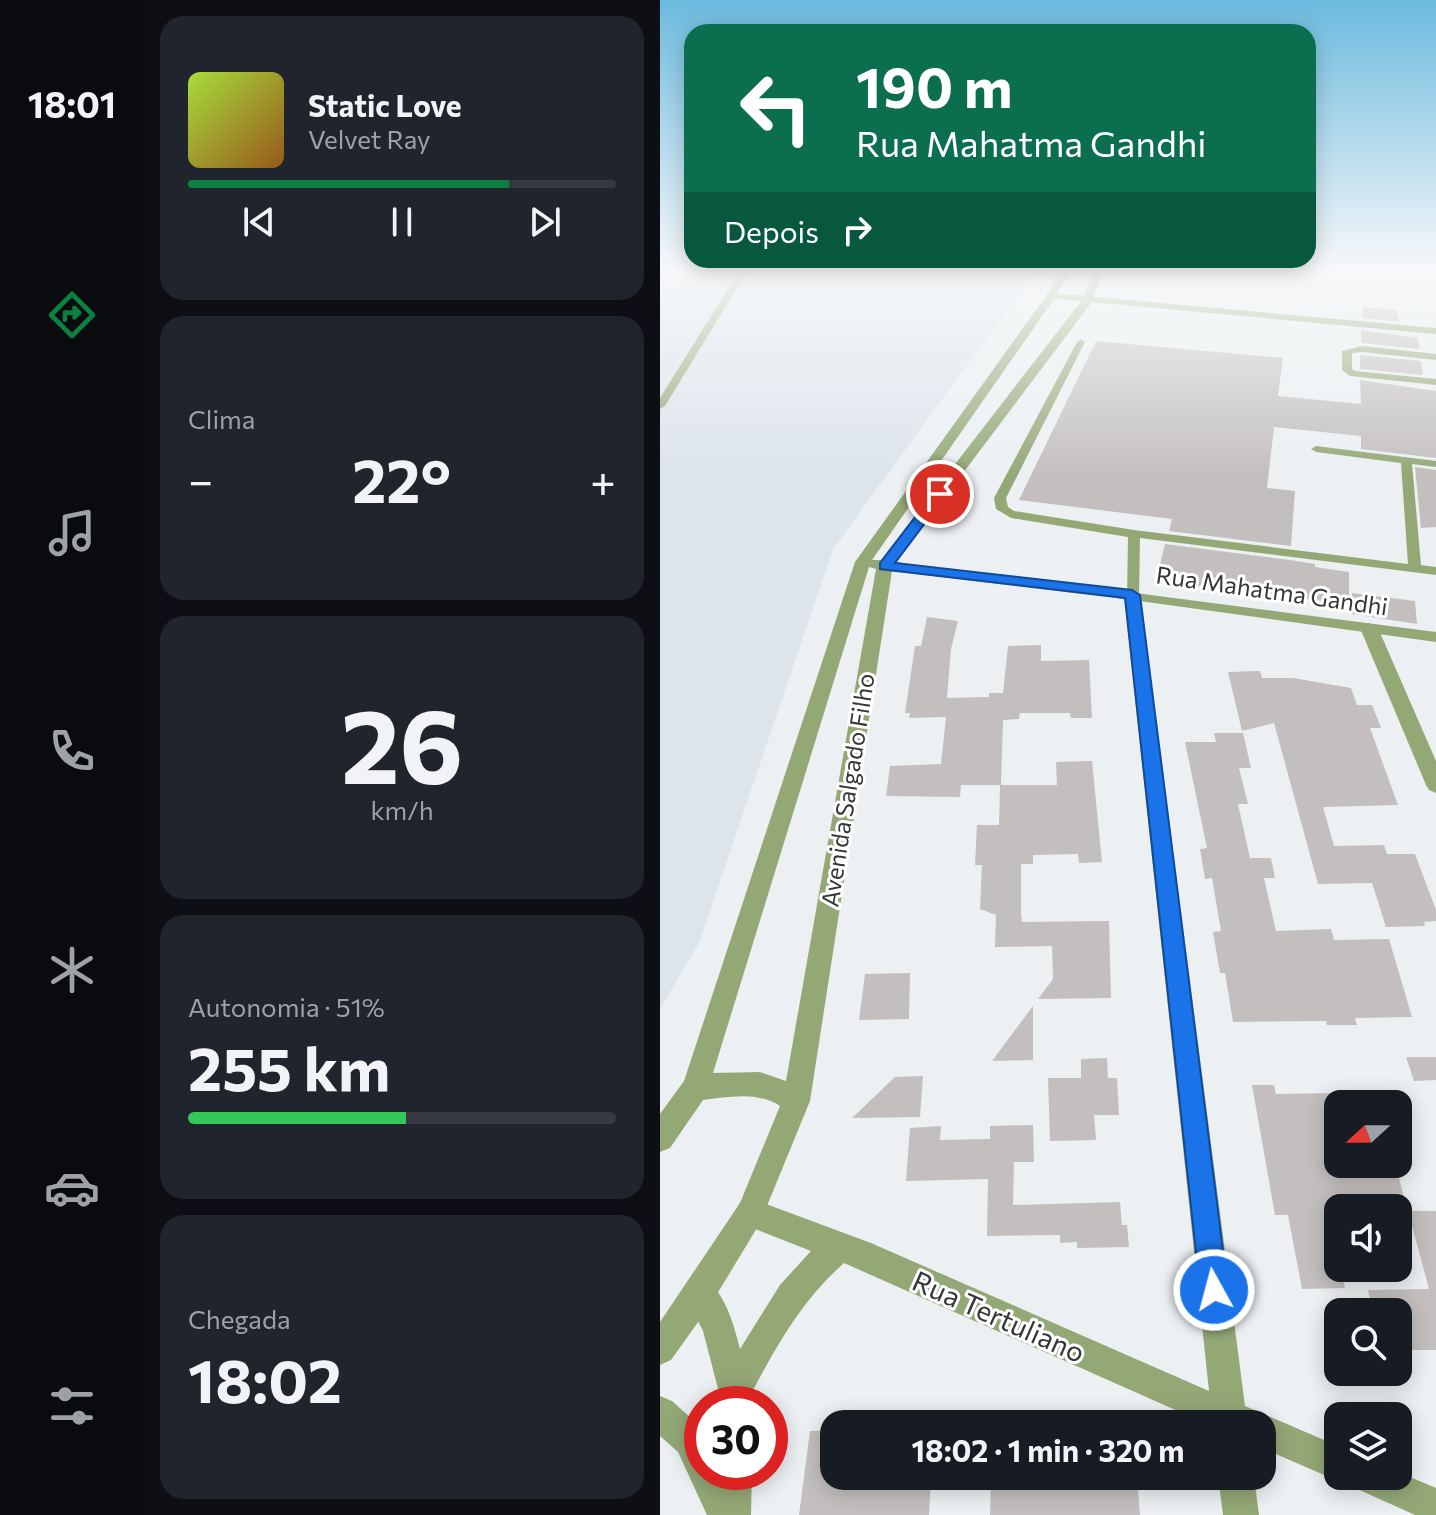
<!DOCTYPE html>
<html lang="pt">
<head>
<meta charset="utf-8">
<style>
	body { margin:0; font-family:Commissioner,sans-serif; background:#20242c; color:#f1f3f6; height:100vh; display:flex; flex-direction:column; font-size:30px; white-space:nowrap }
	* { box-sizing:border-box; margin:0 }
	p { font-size:26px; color:#9ea1a6 }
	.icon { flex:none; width:44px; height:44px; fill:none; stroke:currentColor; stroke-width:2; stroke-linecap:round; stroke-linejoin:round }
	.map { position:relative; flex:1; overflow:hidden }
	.side { display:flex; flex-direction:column; gap:16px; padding:16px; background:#0d0f14; width:516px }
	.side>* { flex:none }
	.banner { position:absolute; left:24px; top:24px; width:632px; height:244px; border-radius:24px; box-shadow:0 4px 20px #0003; background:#0b6e4f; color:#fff; overflow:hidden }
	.needle { width:52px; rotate:249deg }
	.controls { position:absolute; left:664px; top:1090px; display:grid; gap:16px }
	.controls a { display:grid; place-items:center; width:88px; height:88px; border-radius:16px; background:#171b24; box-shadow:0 4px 20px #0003; font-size:40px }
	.speed { position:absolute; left:24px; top:1386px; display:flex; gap:16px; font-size:40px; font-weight:700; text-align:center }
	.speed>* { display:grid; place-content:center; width:104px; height:104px; border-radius:50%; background:#171b24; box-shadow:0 4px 20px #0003; line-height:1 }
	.speed .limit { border:12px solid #d22; background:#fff; color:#111 }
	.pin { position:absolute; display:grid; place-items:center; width:68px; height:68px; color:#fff; margin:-34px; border:4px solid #fff; border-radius:50%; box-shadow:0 2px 8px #0007 }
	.me { position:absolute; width:88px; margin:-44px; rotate:353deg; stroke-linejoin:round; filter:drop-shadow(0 0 6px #0008) }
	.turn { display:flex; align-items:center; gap:28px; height:168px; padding:0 40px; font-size:36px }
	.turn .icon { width:104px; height:104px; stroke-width:2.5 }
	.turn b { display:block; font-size:56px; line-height:68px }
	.then { display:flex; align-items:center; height:76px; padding:0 40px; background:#0003; gap:16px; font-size:30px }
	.big { font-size:60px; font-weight:700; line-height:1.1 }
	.side .widget { flex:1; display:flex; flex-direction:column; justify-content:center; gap:12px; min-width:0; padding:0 28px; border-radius:24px; background:#20242c }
	.side .dial { align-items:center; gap:0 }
	.dial b { font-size:104px; line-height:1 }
	.song { display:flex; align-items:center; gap:24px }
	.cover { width:96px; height:96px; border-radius:12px; background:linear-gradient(135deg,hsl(80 70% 55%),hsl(30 70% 35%)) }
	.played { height:8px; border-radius:4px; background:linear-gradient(90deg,#0b8043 75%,#363941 75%) }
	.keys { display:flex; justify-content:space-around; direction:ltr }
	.heat { display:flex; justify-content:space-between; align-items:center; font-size:44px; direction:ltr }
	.charge { height:12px; border-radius:6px; background:linear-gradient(90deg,#34c759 51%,#363941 0) }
	.trip { position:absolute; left:160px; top:1410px; width:456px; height:80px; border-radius:24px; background:#171b24; box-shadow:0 4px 20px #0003; font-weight:700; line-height:80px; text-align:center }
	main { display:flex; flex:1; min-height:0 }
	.menu { display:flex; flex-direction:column; width:144px; justify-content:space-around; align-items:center; background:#090b0e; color:#9ea1a6 }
	.menu .icon { width:56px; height:56px }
	.menu .active { color:#0b8043 }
	.menu b { font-size:36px; color:#f1f3f6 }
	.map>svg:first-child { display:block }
</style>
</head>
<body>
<main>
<nav class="menu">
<b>18:01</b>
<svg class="icon active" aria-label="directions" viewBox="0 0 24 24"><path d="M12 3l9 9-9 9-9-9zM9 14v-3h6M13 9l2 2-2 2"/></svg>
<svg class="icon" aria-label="music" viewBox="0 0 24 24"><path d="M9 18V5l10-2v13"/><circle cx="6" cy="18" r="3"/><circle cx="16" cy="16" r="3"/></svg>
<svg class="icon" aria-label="phone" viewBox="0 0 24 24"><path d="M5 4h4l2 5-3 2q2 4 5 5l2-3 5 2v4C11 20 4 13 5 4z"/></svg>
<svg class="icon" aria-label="climate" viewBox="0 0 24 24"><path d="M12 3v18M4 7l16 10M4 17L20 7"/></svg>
<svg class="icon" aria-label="car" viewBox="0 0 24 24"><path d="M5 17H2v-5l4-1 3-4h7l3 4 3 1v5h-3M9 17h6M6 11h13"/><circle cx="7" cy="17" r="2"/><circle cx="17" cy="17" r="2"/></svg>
<svg class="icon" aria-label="filters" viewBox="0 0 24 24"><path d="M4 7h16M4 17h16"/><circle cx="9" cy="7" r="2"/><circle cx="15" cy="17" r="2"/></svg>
</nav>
<section class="side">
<div class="widget">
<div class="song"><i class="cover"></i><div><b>Static Love</b><p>Velvet Ray</p></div></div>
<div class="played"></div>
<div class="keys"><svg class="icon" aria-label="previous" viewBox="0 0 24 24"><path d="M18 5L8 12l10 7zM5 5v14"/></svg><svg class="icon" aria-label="pause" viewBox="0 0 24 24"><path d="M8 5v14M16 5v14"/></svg><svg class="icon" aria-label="next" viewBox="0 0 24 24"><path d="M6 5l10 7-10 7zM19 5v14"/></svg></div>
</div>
<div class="widget"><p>Clima</p>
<div class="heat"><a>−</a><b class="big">22°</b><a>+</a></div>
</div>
<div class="widget dial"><b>26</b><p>km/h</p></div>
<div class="widget"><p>Autonomia · 51%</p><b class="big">255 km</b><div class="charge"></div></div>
<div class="widget"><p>Chegada</p><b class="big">18:02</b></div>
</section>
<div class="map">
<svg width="776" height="1515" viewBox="0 0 776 1515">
	<rect width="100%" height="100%" fill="#ecf0f2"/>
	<polygon fill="#dce4ec" points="0,265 380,265 173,549 39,943 0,1009"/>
	<g fill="#c3bfbe">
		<polygon points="703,307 737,310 739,322 702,318"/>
		<polygon points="701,330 758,338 760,349 701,343"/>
		<polygon points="436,341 623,358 618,396 701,404 700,380 776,391 776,458 701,449 701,436 614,427 607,488 635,491 631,546 509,531 512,519 359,500"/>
		<polygon points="700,355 761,361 763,375 700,369"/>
		<polygon points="755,467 776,470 776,527 761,528"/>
		<polygon points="505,544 630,560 655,564 655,567 689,572 689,604 496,581"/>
		<polygon points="692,593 755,601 757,624 692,614"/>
		<polygon points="267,617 298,621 291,649 287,698 329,697 329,693 343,693 348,646 381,645 381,661 429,660 432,718 411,718 410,713 360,713 359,719 343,720 341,785 397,785 396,762 432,761 442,862 419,863 418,854 373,855 373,864 361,864 361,913 362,922 449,921 451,998 378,999 393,979 392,946 335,947 336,915 320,909 322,865 315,865 317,825 339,825 340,785 301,785 300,797 226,796 230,766 281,764 286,717 249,718 250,713 245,713 255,646 261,646"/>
		<polygon points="600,671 602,678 633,678 691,688 697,705 712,705 721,728 710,728 738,805 663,807 674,846 724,845 727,854 755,854 776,910 776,921 764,922 765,926 726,927 712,883 658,884 614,723 582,731 568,672"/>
		<polygon points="554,733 583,733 591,768 579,768 588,804 578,804 590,858 611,858 615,878 604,878 616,931 671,929 674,940 729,939 752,1017 695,1018 697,1025 667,1025 666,1021 573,1022 565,973 560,973 553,932 561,931 552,878 545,879 540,849 547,848 525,742 556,742"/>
		<polygon points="250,973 249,1019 199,1020 205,974"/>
		<polygon points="373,1006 373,1060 332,1061"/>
		<polygon points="746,1057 776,1057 776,1080 754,1081"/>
		<polygon points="447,1058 448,1078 457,1078 459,1115 434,1115 436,1140 390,1141 388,1078 421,1078 421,1059"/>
		<polygon points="263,1076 260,1117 192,1118 235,1077"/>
		<polygon points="592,1085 614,1085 616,1094 678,1093 678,1164 735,1164 747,1208 725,1208 723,1201 667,1203 678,1268 681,1268 685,1288 642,1289 628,1215 615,1215"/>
		<polygon points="373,1125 374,1162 354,1162 353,1205 460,1202 462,1225 467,1225 469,1247 417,1248 417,1242 400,1243 400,1235 327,1236 328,1179 246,1181 250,1128 281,1126 280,1140 330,1139 330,1126"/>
		<polygon points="748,1211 776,1211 776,1289 772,1289 776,1289 776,1350 738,1350 738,1312 713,1312 708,1290 769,1289"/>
		<polygon points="174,1430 174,1476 271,1477 269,1515 139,1515 150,1431"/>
		<polygon points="331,1476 477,1476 480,1515 330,1515"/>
	</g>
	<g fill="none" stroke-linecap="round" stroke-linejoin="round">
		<g fill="#94a876" fill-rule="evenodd">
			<polygon points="83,265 91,265 5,406 0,409 0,398"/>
			<polygon points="421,339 425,342 346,498 348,507 354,511 474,530 748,564 741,463 656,452 651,449 656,446 776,461 776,467 752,464 761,565 776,567 776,575 480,538 479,595 472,599 467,598 468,537 351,518 336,509 334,498 417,342"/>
			<polygon points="702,346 776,354 776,360 702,352 692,353 692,369 695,371 776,379 776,385 690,376 682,370 682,351"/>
		</g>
		<g fill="#94a876" fill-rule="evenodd">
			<polygon points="391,293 776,328 776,334 387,298 387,294"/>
			<path d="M 472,590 L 480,595 L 585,1406 L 678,1446 L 678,1476 L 738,1476 L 738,1472 L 776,1488 L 776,1515 L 755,1515 L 695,1488 L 690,1477 L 678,1481 L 602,1448 L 602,1424 L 547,1424 L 184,1263 C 142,1300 117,1345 91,1394 L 88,1404 L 62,1404 L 43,1331 L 24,1293 L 29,1282 L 40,1277 C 64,1287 74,1325 80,1349 L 120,1285 L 151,1251 L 80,1223 L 75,1213 L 80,1203 L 90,1198 L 211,1243 L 549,1391 L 464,595 Z"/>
			<polygon points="709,623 718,628 776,761 776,793 769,790 766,785 700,628"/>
			<polygon points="0,1396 12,1401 42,1428 42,1472 92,1472 91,1515 47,1515 18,1452 0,1436"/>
			<polygon points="558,1476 594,1476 599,1515 563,1515"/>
		</g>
		<path fill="#94a876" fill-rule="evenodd" d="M 403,265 L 413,265 L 396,296 L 212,560 L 221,560 L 422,300 L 437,265 L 447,265 L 431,303 L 236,562 L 776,632 L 776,642 L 472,600 L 232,571 L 150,1101 L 100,1223 L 51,1304 L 11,1360 L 0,1365 L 0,1322 L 80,1203 L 120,1106 C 97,1091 68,1097 43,1100 L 10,1148 L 0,1152 L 0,1114 L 24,1081 L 195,562 L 386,296 ZM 209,567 L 216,569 L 126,1081 L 100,1072 L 53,1073 Z"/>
	</g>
	<linearGradient id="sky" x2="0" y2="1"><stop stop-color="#6bbade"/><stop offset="0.56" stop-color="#f6f8f9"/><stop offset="1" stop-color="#f6f8f9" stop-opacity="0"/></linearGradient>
	<rect width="776" height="477" fill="url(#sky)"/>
	<polygon fill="#1a73e8" stroke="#114b97" stroke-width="2" points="275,491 287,494 235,563 472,590 480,595 568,1290 564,1300 554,1304 544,1300 540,1290 465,598 220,569 220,563"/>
	<g text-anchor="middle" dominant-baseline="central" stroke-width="6" stroke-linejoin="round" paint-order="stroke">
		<g font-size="24" fill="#353637" stroke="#fff">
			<text transform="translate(612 590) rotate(8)">Rua Mahatma Gandhi</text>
			<text transform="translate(187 790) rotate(-81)">Avenida Salgado Filho</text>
		</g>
		<g font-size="28" fill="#353637" stroke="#fff">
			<text transform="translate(339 1316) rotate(24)">Rua Tertuliano</text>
		</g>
	</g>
</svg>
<div class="controls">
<a><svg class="needle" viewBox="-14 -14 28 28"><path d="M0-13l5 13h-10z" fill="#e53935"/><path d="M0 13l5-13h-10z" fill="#9ea1a6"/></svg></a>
<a><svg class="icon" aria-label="sound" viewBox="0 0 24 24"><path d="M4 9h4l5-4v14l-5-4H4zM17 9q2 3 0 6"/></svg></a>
<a><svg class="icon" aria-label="search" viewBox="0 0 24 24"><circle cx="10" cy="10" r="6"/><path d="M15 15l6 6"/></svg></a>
<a><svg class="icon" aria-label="layers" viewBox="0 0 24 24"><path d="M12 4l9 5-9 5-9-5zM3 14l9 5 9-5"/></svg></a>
</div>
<div class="speed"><div class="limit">30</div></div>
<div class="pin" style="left:280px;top:494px;background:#d93025"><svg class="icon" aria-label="arrive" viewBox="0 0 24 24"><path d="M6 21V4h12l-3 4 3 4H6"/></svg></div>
<svg class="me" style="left:554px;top:1290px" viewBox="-20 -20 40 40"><circle r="17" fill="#1a73e8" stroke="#fff" stroke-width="3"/><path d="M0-11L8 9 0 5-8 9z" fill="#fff"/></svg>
<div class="trip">18:02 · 1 min · 320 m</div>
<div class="banner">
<div class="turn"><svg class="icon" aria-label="left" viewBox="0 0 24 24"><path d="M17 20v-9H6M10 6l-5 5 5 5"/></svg><div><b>190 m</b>Rua Mahatma Gandhi</div></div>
<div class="then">Depois<svg class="icon" aria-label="right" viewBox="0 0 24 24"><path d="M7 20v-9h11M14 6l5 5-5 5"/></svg></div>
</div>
</div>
</main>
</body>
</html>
